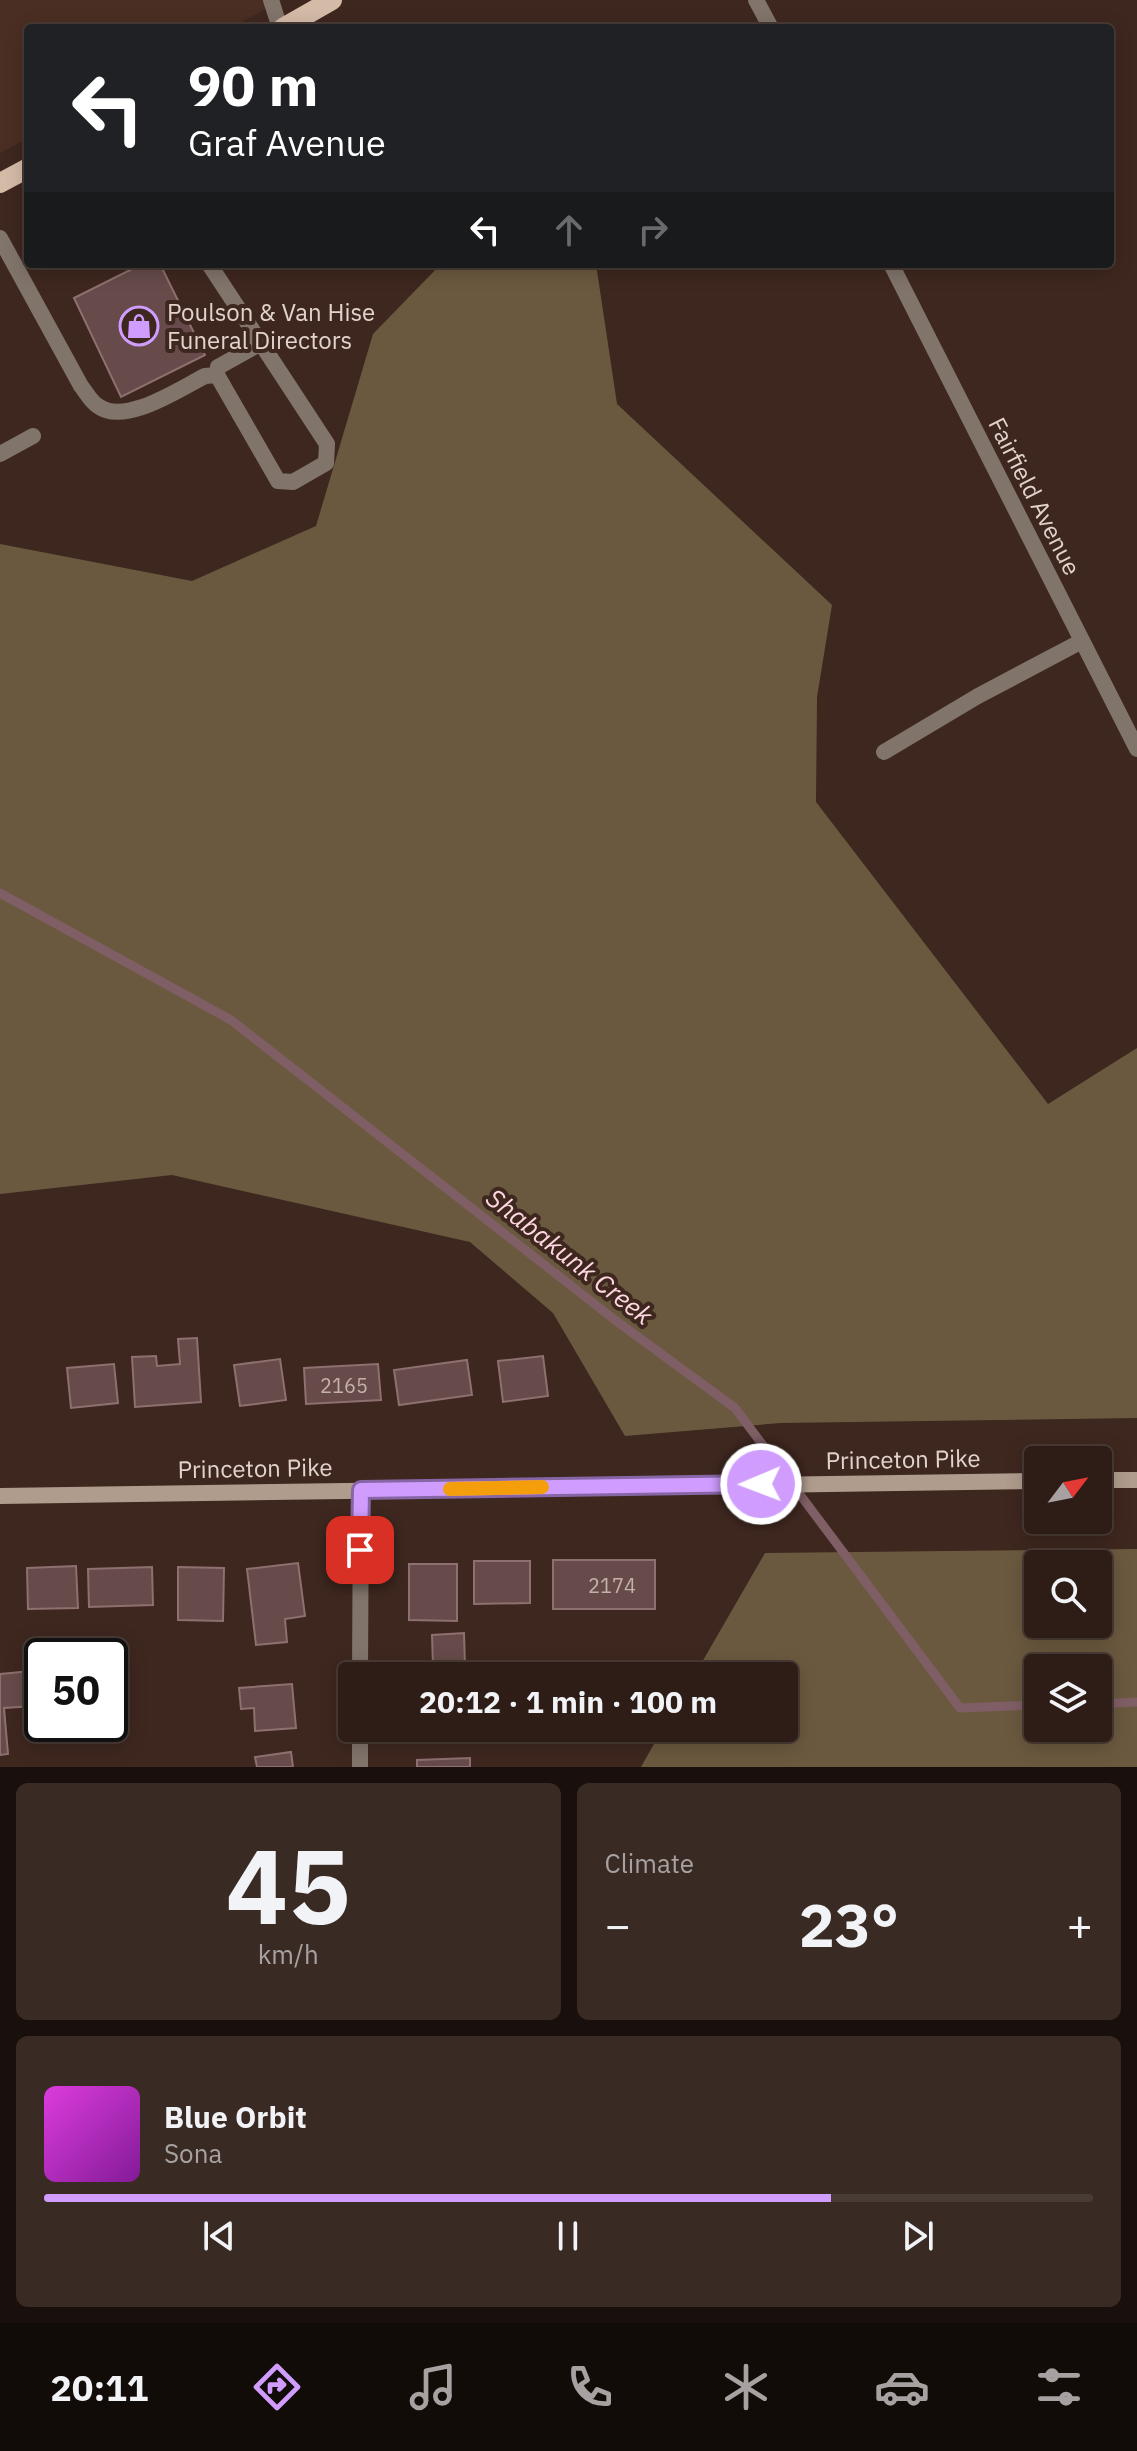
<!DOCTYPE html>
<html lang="en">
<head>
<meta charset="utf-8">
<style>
	body { margin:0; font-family:"IBM Plex Sans",sans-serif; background:#3a2a24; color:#f1f3f6; height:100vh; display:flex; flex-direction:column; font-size:30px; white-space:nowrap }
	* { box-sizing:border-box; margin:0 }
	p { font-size:26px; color:#a7a2a1 }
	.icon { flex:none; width:44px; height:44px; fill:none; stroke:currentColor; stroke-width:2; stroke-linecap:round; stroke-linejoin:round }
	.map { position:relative; height:1767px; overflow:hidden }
	.panel { display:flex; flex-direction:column; gap:16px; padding:16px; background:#19100d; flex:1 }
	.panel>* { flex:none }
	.banner { position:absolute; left:24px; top:24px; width:1090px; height:244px; border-radius:8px; box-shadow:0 4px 20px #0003,0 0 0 2px #493b36; background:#202124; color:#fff; overflow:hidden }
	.needle { width:52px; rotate:58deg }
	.buttons { position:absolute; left:1024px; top:1446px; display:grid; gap:16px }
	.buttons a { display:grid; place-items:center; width:88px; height:88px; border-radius:8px; background:#2e1d17; box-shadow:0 4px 20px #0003,0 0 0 2px #493b36; font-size:40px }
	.speed { position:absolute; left:24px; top:1638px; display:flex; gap:16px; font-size:40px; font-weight:700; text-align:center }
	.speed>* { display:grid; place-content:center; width:104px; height:104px; border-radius:50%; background:#2e1d17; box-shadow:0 4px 20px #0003,0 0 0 2px #493b36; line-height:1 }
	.speed .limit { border:4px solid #111; border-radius:12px; background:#fff; color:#111 }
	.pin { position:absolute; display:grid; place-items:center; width:68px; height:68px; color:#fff; margin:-34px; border-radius:16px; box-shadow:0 4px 12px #0006 }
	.me { position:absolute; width:88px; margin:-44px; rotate:269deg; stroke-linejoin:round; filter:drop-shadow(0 0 6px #0008) }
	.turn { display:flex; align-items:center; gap:28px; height:168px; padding:0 32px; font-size:36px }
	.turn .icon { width:104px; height:104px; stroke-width:2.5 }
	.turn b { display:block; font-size:56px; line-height:68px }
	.lanes { display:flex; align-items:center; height:76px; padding:0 32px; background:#0003; justify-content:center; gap:40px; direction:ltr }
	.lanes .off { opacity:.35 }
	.big { font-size:60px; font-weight:800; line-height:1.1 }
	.panel .tile { flex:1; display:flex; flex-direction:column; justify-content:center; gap:12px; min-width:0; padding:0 28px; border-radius:12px; background:#3a2a24 }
	.panel .dial { align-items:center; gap:0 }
	.dial b { font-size:104px; line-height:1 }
	.song { display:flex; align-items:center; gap:24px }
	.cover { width:96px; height:96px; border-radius:12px; background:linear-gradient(135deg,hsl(300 70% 55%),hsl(290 70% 35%)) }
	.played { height:8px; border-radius:4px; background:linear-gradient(90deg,#d09dff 75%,#493b36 75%) }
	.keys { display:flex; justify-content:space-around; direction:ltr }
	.heat { display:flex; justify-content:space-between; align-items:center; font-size:44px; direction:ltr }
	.panel .tiles { flex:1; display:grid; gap:16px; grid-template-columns:1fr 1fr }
	.tile:last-child { grid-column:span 2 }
	.trip { position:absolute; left:338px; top:1662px; width:460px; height:80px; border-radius:8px; background:#2e1d17; box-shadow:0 4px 20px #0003,0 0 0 2px #493b36; font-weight:800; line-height:80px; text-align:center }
	.dock { display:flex; height:128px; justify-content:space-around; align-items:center; background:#120c09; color:#a7a2a1 }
	.dock .icon { width:56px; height:56px }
	.dock .selected { color:#d09dff }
	.dock b { font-size:36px; color:#f1f3f6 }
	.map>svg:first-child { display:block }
</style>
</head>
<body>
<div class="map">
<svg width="1137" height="1767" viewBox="0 0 1137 1767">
	<rect width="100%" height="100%" fill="#3e271f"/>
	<polygon fill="#4b2e23" points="0,0 282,0 231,28 28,28 28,138 0,153"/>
	<g fill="#6b593f" fill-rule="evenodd">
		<polygon points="441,264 596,264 617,404 832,605 817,697 816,802 1048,1104 1137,1048 1137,1418 781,1423 625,1436 553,1313 470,1242 172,1175 0,1194 0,544 192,581 316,526 373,334"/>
		<path d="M 1137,1549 L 1137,1767 L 641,1767 L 663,1728 L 784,1728 L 784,1676 L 694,1676 L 765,1553 ZM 1038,1564 L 1098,1564 L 1098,1624 L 1038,1624 ZM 1038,1668 L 1098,1668 L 1098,1728 L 1038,1728 Z"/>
	</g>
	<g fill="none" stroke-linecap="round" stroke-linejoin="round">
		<g stroke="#805e66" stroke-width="9">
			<polyline points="0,893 231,1020 615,1320 735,1408 960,1708 1038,1705"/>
			<polyline points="1098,1704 1137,1702"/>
		</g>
	</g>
	<g fill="#664b4a" stroke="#8d706f" stroke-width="2">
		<polygon points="142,264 160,264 205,355 121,397 74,298"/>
		<polygon points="197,1338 201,1402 135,1407 132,1357 156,1356 157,1366 180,1364 178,1339"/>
		<polygon points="543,1356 548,1396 503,1402 498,1361"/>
		<polygon points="280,1359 286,1400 240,1406 234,1365"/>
		<polygon points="467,1360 472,1395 399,1405 394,1370"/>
		<polygon points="114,1364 118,1403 71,1408 67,1368"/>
		<polygon points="378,1364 381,1400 306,1404 304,1368"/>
		<rect x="553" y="1560" width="102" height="49"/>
		<polygon points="474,1561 530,1561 530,1603 474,1604"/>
		<polygon points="298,1563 305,1616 285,1619 287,1642 256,1645 247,1569"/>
		<polygon points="409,1564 457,1564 457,1621 409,1620"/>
		<polygon points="76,1566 78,1608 28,1609 27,1568"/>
		<polygon points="152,1567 153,1605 89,1607 88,1569"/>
		<polygon points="178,1567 224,1568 223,1621 178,1620"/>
		<polygon points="464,1633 465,1666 433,1667 432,1635"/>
		<polygon points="31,1671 34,1706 4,1708 8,1754 0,1755 0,1674"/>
		<polygon points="292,1684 296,1728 255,1731 254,1708 241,1709 239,1688"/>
		<polygon points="291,1752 293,1767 257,1767 255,1757"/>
		<polygon points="470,1758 470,1767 417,1767 417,1760"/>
	</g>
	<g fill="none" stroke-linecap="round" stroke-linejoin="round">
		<g stroke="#80746b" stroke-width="16">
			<polyline points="271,0 280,28"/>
			<path d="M 0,238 L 81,386 C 86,392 91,402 98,406 C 125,426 179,389 205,376 L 217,375"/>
			<polyline points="209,264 327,444 326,463 293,482 278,481 217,375 218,367 261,343"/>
			<polyline points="0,454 33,436"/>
			<polyline points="884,752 978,696 1082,641"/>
		</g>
		<g stroke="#80746b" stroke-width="16">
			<polyline points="756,0 771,28"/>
			<polyline points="891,264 1137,749"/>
			<polyline points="360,1676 361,1490"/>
			<polyline points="360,1767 360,1728"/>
		</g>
		<g stroke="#af9c8d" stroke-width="16">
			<polyline points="1098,1480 1137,1480"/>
			<polyline points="0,1496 1038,1481"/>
		</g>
		<g stroke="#d4bba8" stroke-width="20">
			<polyline points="283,28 332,0"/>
			<polyline points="0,183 28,168"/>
		</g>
	</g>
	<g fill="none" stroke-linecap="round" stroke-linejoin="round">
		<g stroke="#8766a6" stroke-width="20">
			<polyline id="route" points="360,1550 361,1490 761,1484"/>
		</g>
		<use href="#route" stroke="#d09dff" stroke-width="14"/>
		<polyline stroke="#f59e0b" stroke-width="14" points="450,1489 542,1487"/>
	</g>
	<defs>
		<g id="shop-ring" transform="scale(2)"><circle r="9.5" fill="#3e271f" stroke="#d09dff" stroke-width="1.5"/><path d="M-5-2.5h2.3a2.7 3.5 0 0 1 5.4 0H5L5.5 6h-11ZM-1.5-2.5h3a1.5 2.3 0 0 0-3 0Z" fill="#d09dff"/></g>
	</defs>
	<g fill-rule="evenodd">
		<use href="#shop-ring" x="139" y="326"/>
	</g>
	<g text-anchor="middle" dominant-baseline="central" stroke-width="8" stroke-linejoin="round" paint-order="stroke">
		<g font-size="20" fill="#c3b1ac">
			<text x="344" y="1385">2165</text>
			<text x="612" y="1585">2174</text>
		</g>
		<g font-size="24" fill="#e2d3cd" stroke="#3e271f" text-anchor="start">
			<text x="167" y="312">Poulson &amp; Van Hise<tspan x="167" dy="28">Funeral Directors</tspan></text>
		</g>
		<g font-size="24" fill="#e2d3cd" stroke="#3e271f">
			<text transform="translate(1035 496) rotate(63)">Fairfield Avenue</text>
			<text transform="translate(903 1459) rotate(-1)">Princeton Pike</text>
			<text transform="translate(255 1468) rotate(-1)">Princeton Pike</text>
		</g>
		<g font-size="26" font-style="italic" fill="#ffd7e0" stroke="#3e271f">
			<text transform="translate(570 1256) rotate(38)">Shabakunk Creek</text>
		</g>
	</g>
</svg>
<div class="buttons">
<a><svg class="needle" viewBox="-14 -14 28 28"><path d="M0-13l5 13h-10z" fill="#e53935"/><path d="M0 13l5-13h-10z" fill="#a7a2a1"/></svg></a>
<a><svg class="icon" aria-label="search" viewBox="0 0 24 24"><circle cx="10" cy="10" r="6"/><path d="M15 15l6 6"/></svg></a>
<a><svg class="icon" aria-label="layers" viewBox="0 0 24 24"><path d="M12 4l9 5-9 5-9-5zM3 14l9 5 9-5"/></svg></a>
</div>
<div class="speed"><div class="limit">50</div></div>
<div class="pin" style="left:360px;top:1550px;background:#d93025"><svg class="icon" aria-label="arrive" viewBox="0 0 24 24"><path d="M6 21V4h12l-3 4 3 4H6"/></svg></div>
<svg class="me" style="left:761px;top:1484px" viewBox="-20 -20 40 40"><circle r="17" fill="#d09dff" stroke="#fff" stroke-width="3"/><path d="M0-11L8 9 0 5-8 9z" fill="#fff"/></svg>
<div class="trip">20:12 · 1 min · 100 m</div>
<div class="banner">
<div class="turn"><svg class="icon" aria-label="left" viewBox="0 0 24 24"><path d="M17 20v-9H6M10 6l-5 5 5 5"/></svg><div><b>90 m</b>Graf Avenue</div></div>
<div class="lanes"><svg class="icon" aria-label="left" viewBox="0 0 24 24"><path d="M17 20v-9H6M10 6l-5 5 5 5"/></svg><svg class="icon off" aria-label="ahead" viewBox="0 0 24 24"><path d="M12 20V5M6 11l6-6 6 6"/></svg><svg class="icon off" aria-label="right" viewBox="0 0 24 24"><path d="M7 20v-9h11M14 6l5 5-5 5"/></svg></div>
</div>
</div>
<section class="panel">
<div class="tiles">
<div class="tile dial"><b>45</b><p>km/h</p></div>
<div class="tile"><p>Climate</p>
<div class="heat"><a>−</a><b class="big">23°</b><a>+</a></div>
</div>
<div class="tile">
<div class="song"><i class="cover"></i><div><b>Blue Orbit</b><p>Sona</p></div></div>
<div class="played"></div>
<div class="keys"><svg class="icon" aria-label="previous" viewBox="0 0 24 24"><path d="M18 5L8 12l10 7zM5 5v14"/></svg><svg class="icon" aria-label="pause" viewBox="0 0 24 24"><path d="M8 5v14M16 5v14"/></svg><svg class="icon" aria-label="next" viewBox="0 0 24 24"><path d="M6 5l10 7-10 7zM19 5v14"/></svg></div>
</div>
</div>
</section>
<nav class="dock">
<b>20:11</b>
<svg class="icon selected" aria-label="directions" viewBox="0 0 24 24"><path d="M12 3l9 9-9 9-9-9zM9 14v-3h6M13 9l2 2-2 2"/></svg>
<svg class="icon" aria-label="music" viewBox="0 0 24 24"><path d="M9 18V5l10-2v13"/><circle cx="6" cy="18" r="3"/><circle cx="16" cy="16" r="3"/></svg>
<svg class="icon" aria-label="phone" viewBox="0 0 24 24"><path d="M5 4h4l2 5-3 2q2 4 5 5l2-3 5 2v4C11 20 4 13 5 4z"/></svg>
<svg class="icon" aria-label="climate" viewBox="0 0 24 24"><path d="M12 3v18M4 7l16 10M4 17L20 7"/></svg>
<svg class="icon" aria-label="car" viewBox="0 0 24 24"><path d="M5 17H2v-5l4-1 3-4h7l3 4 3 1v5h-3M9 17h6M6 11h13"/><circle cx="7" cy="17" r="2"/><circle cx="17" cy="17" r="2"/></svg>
<svg class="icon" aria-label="filters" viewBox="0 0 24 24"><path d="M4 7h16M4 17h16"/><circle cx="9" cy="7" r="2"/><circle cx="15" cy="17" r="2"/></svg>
</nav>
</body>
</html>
